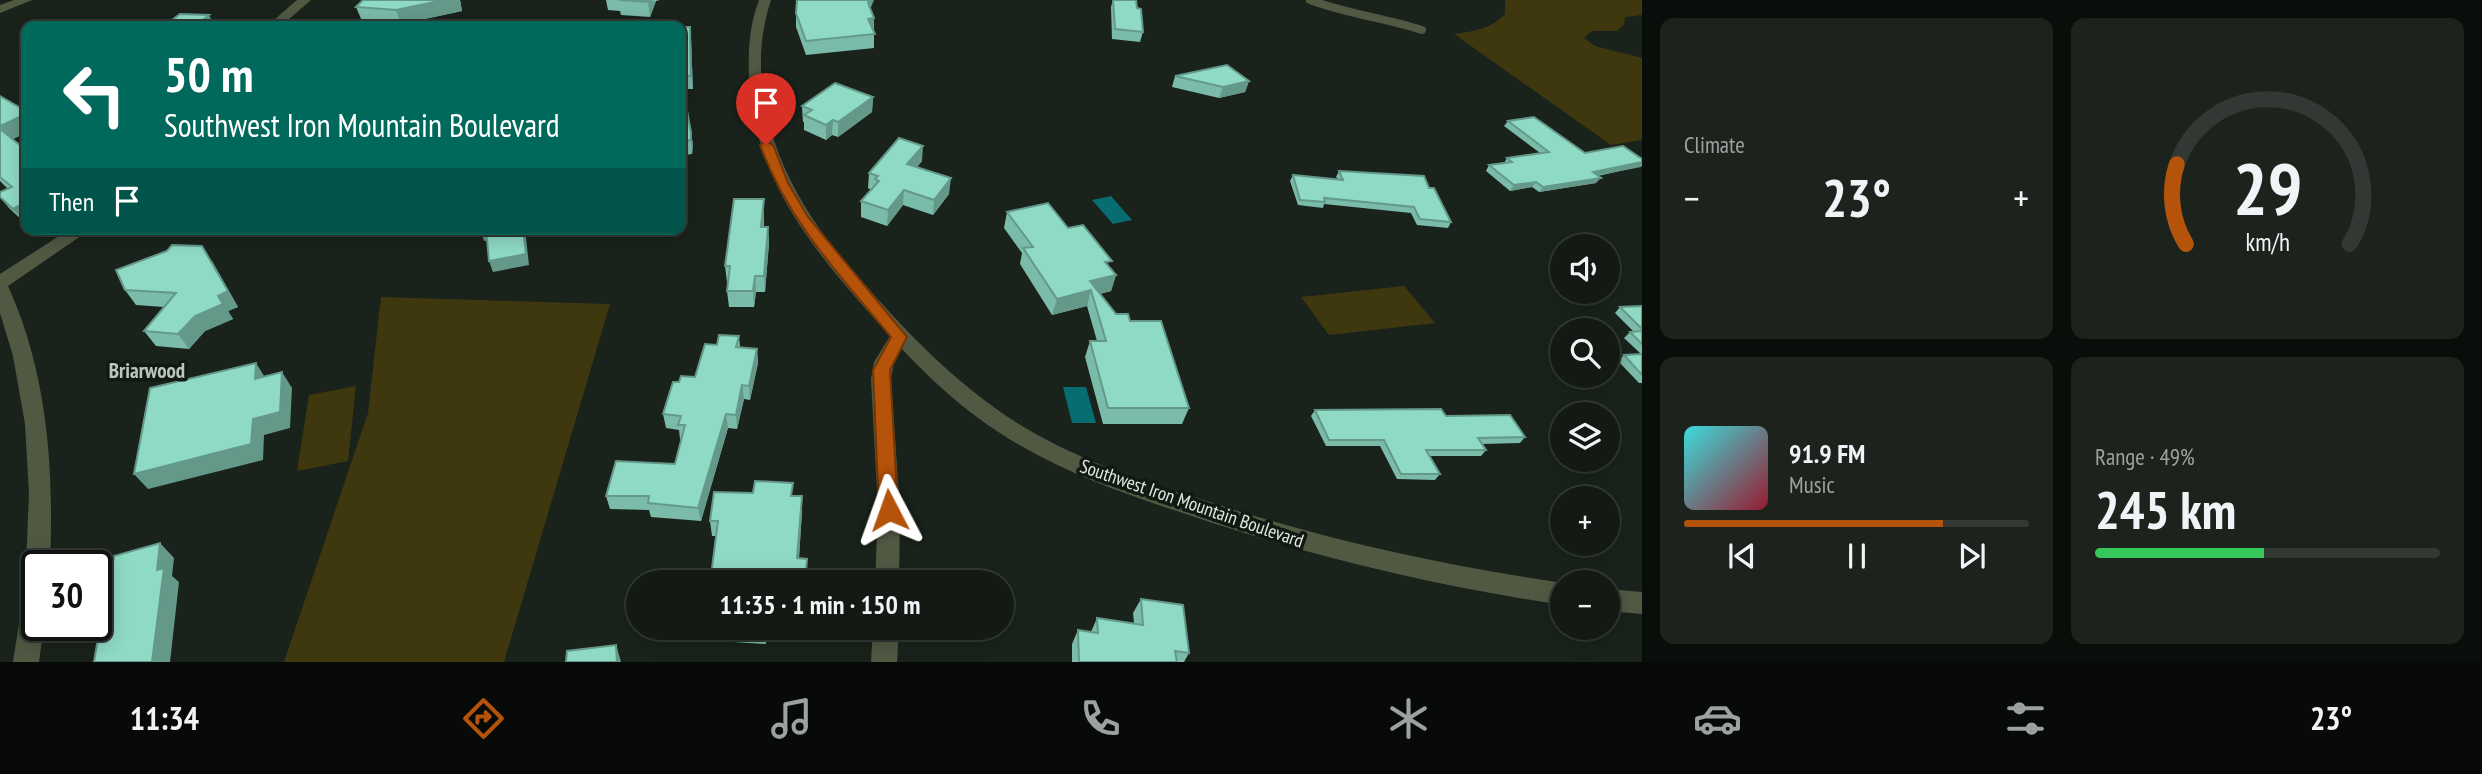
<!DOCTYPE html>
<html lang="en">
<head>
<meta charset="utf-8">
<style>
	body { margin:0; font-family:"PT Sans Narrow",sans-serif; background:#1c231d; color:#f1f3f6; height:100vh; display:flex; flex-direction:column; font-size:26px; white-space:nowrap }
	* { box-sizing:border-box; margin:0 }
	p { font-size:23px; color:#9da1a0 }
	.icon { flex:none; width:38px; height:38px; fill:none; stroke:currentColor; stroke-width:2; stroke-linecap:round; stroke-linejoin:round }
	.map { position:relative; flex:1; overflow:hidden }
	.details { display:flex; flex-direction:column; gap:18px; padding:18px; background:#0a0e0b; width:840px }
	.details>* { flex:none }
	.top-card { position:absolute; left:21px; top:21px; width:665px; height:214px; border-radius:14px; box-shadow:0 4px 18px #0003,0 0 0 2px #323834; background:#00695c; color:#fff; overflow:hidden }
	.controls { position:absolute; left:1550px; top:234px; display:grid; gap:14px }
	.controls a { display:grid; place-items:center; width:70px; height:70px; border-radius:50%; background:#131a14; box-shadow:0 4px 18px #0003,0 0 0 2px #323834; font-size:35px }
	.speed { position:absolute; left:21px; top:550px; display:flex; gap:14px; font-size:35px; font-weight:700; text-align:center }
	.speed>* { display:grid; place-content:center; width:91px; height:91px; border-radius:50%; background:#131a14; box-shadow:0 4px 18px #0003,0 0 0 2px #323834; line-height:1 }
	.speed .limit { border:4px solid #111; border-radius:10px; background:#fff; color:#111 }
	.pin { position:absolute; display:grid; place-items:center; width:60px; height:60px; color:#fff; margin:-72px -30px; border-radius:50% 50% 50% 0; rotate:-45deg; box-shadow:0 0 7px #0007 }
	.pin .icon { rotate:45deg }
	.me { position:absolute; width:77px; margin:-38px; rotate:356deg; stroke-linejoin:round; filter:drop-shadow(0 0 5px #0008) }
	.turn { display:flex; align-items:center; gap:24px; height:147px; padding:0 28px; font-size:32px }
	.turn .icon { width:91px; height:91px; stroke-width:2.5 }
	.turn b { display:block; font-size:49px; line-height:60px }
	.then { display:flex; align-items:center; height:66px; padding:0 28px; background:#0003; gap:14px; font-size:26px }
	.big { font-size:52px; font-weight:700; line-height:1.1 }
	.details .widget { flex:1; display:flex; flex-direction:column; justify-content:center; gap:10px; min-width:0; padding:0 24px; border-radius:14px; background:#1c231d }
	.details .dial { align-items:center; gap:0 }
	.dial svg { height:182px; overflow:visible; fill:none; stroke:#323834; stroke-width:7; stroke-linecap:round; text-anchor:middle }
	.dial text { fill:#f1f3f6; stroke:none }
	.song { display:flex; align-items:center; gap:21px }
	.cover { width:84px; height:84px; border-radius:10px; background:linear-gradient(135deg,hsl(180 70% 55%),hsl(350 70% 35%)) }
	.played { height:7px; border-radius:4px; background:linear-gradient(90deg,#b45309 75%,#323834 75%) }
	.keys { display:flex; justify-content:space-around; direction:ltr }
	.heat { display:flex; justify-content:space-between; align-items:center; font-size:38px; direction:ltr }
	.charge { height:10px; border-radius:5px; background:linear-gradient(90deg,#34c759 49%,#323834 0) }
	.details .tiles { flex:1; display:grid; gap:18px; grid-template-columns:repeat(2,1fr) }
	.trip { position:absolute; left:626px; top:570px; width:388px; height:70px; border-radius:35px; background:#131a14; box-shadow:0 4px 18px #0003,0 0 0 2px #323834; font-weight:700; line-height:70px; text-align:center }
	.tab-bar { display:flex; height:112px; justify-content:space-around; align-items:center; background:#080a08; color:#9da1a0 }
	.tab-bar .icon { width:49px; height:49px }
	.tab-bar .selected { color:#b45309 }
	.tab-bar b { font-size:32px; color:#f1f3f6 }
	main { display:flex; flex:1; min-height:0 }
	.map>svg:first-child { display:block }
</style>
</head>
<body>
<main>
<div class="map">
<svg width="1642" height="662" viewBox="0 0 1642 662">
	<rect width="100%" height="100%" fill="#19221b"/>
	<g fill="#3f380e">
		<path d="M 1505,0 L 1642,0 L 1642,15 L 1625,17 L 1624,24 L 1617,31 L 1592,31 L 1584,38 L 1595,46 L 1642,58 L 1642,140 L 1611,145 L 1454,34 C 1472,32 1493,28 1505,14 Z"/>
		<polygon points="1404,286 1435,323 1329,335 1301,297"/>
		<polygon points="381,297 610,304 504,662 284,662 368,413"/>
		<polygon points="356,386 348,461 297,471 309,395"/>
	</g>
	<g fill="#076d71">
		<polygon points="1111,196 1132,220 1113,224 1092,200"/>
		<polygon points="1063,387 1086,387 1096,423 1072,423"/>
	</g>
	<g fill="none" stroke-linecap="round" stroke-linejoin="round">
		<path stroke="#515943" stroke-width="8" d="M 1310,0 C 1347,14 1385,18 1422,30"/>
		<g fill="#515943" fill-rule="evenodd">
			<polygon points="14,0 32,0 0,13 0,5"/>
			<polygon points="297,0 311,0 281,26 267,26"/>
			<path d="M 759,0 L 771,0 C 741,90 782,186 839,254 C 886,310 935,365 995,408 C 1056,452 1129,477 1200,499 C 1319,538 1439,565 1563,583 L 1563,605 C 1436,586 1313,557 1192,516 C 1127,495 1061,472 1003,435 C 965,411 932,381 902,349 L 894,362 L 891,379 L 900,510 L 899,583 L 875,583 L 878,510 L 871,379 L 874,362 L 890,336 C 821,259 755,187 749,79 C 748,52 749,26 759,0 Z"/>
			<path d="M 70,229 L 91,229 L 8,286 C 48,374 54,470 50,565 L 37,565 L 37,625 L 44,625 L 39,662 L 13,662 L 25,585 L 28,577 L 35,575 L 30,573 L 26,565 L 29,493 L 25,424 L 13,356 L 0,313 L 0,274 Z"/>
			<polygon points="1608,589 1642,592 1642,614 1608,611"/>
			<polygon points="873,628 899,628 897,662 871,662"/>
		</g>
	</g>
	<g fill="#7bbba9">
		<polygon points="363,0 460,0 462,11 401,24 362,21 356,7"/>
		<polygon points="606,0 660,0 656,1 650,17 621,15 620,11 608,10"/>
		<polygon points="1113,0 1136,0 1137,8 1143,32 1140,42 1112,39 1111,7"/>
		<polygon points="870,9 874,18 874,48 806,55 796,27 796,13"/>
		<polygon points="681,27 691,40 693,89 683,89 693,145 692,154 685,155 686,165 681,166"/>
		<polygon points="1175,76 1249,81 1245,92 1219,98 1172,87"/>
		<polygon points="0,96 26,111 26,133 13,139 25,223 9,208 0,197 0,192 8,189 0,181"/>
		<polygon points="873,97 872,112 838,137 832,135 826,140 804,130 804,122 803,122 802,106"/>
		<polygon points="1508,121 1585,153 1642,159 1642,166 1598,176 1596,183 1539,192 1532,187 1510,191 1486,171 1489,165 1504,163 1507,158 1540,153 1504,126"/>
		<polygon points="922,161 917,167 949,194 933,215 903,205 887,226 861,217 861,201 871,190 868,188 869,173"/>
		<polygon points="1339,171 1429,188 1451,222 1448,228 1417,225 1411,213 1324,204 1323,208 1298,205 1290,181 1293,175 1338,179 1336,177"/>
		<polygon points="764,199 764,227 768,227 769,243 765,292 756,292 754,307 729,307 727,291 728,282 727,282 725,266"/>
		<polygon points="1007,212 1068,228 1110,268 1116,275 1111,291 1100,294 1116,314 1130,321 1189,408 1182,424 1103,424 1085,357 1090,341 1097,341 1087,306 1052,315 1020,264 1022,253 1004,228"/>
		<polygon points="212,261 238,307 228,311 233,319 205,331 189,349 156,346 144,331 164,307 136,305 125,290"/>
		<polygon points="1642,306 1642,383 1639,383 1618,361 1624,355 1641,354 1624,338 1630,332 1634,332 1615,313 1620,307"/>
		<polygon points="739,336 740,347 757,349 758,363 750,400 744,399 737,429 728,428 701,521 651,517 649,510 610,509 606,496 675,464 682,439 680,439 679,430 666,428 663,414 679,382 695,377 717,345"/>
		<polygon points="1315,410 1446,416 1525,437 1520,443 1482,444 1486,450 1481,456 1429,456 1440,474 1435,480 1397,479 1380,446 1326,446 1311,416"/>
		<polygon points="793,496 802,496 802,511 799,558 807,573 806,583 712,583 711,576 716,536 712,536 710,521"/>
		<polygon points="1141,599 1189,653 1184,662 1072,662 1072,644 1078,630 1091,632 1097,618 1134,623 1133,613"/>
		<polygon points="715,628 794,628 793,639 766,637 766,644 718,641"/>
	</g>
	<g fill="#64998a">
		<polygon points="444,0 460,0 462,11 401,24 396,10"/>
		<polygon points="649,0 656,1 650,17 648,2"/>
		<polygon points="869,0 874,0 867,17 868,3"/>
		<polygon points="209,15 214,25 213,26 195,26"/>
		<polygon points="874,18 873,32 868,19"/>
		<polygon points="690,27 691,40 693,89 691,76"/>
		<polygon points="1249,81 1245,92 1219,98 1223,87"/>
		<polygon points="873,97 872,112 838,137 838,122"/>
		<polygon points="26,114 26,133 8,141 0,131 0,126"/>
		<polygon points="833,120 832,135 826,140 826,125"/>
		<polygon points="691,132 693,145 692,154 691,140"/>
		<polygon points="923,146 922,161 906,180 907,164"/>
		<polygon points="1642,162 1641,167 1589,177 1593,172"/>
		<polygon points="951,178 949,194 933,215 934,200"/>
		<polygon points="1601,178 1596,183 1539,192 1543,187"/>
		<polygon points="1536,182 1532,187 1510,191 1514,185"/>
		<polygon points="904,190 903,205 887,226 888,210"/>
		<polygon points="764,199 764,215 762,243 761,227"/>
		<polygon points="26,202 26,223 25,223 13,209"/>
		<polygon points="768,227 769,243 765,292 764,276"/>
		<polygon points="486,229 490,240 484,241 481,230"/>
		<polygon points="523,229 525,229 529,265 493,272 489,261"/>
		<polygon points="202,246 238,307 228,311 233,319 205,331 189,349 178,334 195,316"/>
		<polygon points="1116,275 1111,291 1093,295 1091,290 1087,306 1052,315 1057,299 1090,281"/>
		<polygon points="755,276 756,292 754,307 753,291"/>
		<polygon points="757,349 758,363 750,400 749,386"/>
		<polygon points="256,363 266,379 255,379"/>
		<polygon points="282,372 292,388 290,428 264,435 263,460 148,489 134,474 253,419"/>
		<polygon points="742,385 744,399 737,429 736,415"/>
		<polygon points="726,414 728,428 701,521 698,508"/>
		<polygon points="802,496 802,511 798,573 797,558"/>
		<polygon points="160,543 174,558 172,576 179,582 170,662 152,662 157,570"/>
		<polygon points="616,645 620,658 621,662 617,662"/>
	</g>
	<g fill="#8fdac5" stroke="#64998a" stroke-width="2">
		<polygon points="363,0 444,0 396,10 356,7"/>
		<polygon points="619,0 649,0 648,2"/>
		<polygon points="797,0 869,0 868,3 874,18 868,19 875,34 806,41 796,13"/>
		<polygon points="1113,0 1136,0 1137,8 1141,9 1143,32 1115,29"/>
		<polygon points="180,14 209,15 195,26 164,26"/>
		<polygon points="681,27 690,27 691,76 681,76"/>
		<polygon points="1227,65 1249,81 1223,87 1175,76"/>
		<polygon points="681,78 691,132 691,140 683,141 684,152 681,152"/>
		<polygon points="835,83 873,97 838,122 833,120 826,125 804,115 812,110 802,106"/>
		<polygon points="0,96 26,111 26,114 0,126"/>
		<polygon points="1534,117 1585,153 1623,146 1642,159 1642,162 1593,172 1601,178 1543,187 1536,182 1514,185 1489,165 1512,162 1507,158 1549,152 1508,121"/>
		<polygon points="0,129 26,150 26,202 13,209 0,197 0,192 12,187 0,177"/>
		<polygon points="899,138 923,146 907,164 951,178 934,200 904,190 888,210 861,201 879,181 875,179 878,176 869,173"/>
		<polygon points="1339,171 1424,176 1429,188 1434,188 1451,222 1420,219 1414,207 1324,198 1325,202 1300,200 1293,175 1343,180"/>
		<polygon points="734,199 764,199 761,227 768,227 764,276 755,276 753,291 727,291 730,266 725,266"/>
		<polygon points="1048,203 1068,228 1083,225 1112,261 1105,262 1116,275 1090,281 1116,314 1128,314 1130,321 1161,321 1189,408 1108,408 1090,341 1106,341 1091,290 1057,299 1023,248 1033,247 1007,212"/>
		<polygon points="486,229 523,229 526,254 489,261"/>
		<polygon points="172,245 202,246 228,291 218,296 223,304 195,316 178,334 144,331 176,293 125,290 116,270 167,251"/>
		<polygon points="1642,306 1642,329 1620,307"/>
		<polygon points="1642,331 1642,344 1630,332"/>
		<polygon points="719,335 739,336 736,347 757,349 749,386 742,385 736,415 726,414 698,508 648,503 649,496 606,496 616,461 675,464 685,425 678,425 681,416 663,414 673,382 679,382 681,376 695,377 705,344 717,345"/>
		<polygon points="1642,354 1642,375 1624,355"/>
		<polygon points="256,363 255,379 282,372 280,412 253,419 251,444 134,474 150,388"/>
		<polygon points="1441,409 1446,416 1510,415 1525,437 1478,438 1486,450 1426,450 1440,474 1401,474 1384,440 1329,440 1315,410"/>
		<polygon points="755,481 793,483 791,496 802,496 797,558 807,559 805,583 719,583 720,576 711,576 718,521 710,521 714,492 753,493"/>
		<polygon points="160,543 157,570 164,568 152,662 94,662 103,609 106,608 114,556"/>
		<polygon points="1141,599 1183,605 1189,653 1175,651 1177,662 1079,662 1078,630 1098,633 1097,618 1143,625"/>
		<polygon points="732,628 765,628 764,630"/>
		<polygon points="616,645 617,662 566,662 567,651"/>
	</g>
	<path fill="#b45309" stroke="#753606" stroke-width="2" d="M 766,141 L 773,145 L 788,183 L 808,217 L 907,337 L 890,370 L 898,510 L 895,516 L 889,518 L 882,516 L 879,510 L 873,370 L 891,337 C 839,274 789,223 760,145 Z"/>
	<g text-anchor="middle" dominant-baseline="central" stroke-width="7" stroke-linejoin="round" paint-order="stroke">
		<g font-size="19" fill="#e2e8e3" stroke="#101912">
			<text transform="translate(1192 503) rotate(19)">Southwest Iron Mountain Boulevard</text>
		</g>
		<g font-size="21" font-weight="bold" fill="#bbc6bc" stroke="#101912">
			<text x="147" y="370">Briarwood</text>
		</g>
	</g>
</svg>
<div class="controls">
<a><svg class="icon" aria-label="sound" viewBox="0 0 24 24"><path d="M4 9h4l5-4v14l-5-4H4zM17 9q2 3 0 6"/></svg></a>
<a><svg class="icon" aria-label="search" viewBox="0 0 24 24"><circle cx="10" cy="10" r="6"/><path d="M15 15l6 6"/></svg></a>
<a><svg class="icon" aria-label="layers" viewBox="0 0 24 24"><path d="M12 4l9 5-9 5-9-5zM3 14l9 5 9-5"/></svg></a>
<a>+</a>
<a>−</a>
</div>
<div class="speed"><div class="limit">30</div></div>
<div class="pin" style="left:766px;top:145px;background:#d93025"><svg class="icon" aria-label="arrive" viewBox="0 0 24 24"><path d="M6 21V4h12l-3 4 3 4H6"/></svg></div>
<svg class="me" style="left:889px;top:510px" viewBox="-20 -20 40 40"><path d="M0-17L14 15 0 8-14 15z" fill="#b45309" stroke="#fff" stroke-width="4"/></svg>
<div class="trip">11:35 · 1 min · 150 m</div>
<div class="top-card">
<div class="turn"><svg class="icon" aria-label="left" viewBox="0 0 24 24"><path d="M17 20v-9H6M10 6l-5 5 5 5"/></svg><div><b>50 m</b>Southwest Iron Mountain Boulevard</div></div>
<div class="then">Then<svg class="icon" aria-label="arrive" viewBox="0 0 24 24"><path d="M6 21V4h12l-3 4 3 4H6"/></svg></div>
</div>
</div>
<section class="details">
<div class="tiles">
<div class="widget"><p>Climate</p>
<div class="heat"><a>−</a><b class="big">23°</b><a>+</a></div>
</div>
<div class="widget dial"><svg viewBox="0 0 100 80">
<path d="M14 69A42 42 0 1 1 86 69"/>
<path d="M14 69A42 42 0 0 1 10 34" stroke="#b45309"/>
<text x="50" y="56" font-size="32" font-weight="700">29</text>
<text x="50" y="72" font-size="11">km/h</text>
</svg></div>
<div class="widget">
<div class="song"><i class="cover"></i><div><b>91.9 FM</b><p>Music</p></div></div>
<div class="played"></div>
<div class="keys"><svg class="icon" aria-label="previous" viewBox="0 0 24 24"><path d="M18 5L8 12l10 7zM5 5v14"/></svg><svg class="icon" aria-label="pause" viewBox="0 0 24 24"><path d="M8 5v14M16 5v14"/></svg><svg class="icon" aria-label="next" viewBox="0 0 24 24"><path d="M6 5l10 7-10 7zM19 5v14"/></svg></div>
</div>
<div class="widget"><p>Range · 49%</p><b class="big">245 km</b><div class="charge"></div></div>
</div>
</section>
</main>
<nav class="tab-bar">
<b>11:34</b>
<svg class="icon selected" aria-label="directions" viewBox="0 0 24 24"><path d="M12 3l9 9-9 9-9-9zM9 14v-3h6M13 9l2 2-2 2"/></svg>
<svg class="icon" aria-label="music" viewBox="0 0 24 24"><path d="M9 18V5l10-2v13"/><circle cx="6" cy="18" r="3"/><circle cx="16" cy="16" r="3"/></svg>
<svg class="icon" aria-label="phone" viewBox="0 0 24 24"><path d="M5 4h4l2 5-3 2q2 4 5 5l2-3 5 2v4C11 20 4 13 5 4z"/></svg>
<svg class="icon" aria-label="climate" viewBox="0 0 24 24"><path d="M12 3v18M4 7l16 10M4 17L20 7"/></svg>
<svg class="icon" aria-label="car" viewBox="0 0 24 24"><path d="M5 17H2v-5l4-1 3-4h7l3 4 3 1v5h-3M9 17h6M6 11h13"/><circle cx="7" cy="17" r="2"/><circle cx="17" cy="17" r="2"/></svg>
<svg class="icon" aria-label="filters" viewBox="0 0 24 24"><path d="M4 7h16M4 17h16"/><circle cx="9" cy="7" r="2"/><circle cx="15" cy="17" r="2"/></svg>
<b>23°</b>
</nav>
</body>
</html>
